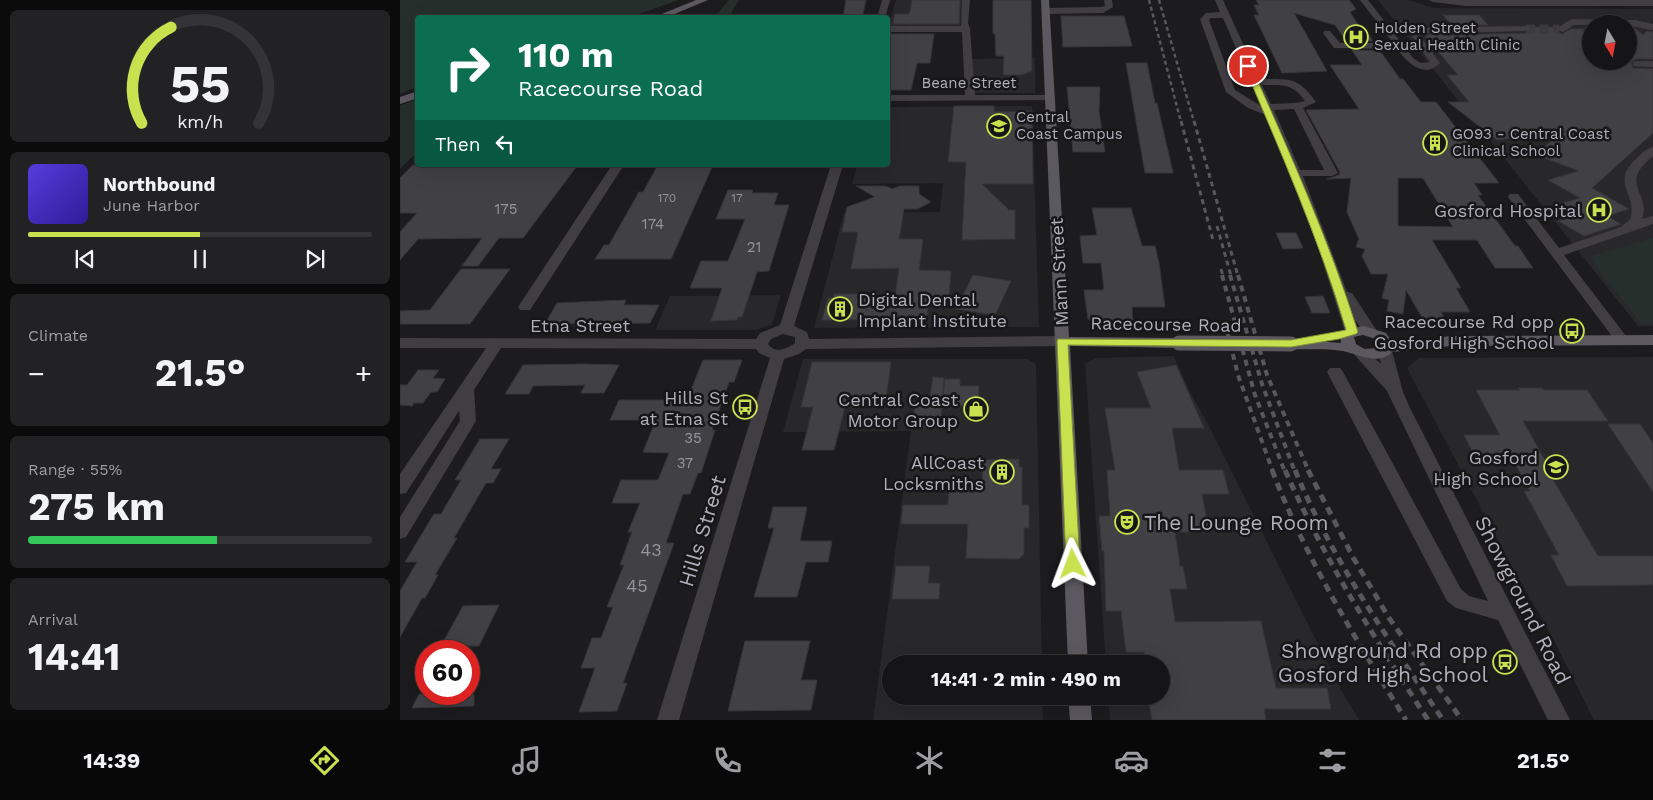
<!DOCTYPE html>
<html lang="en">
<head>
<meta charset="utf-8">
<style>
	body { margin:0; font-family:"Work Sans",sans-serif; background:#222123; color:#f1f3f6; height:100vh; display:flex; flex-direction:column; font-size:19px; white-space:nowrap }
	* { box-sizing:border-box; margin:0 }
	p { font-size:16px; color:#9d9ea1 }
	.icon { flex:none; width:28px; height:28px; fill:none; stroke:currentColor; stroke-width:2; stroke-linecap:round; stroke-linejoin:round }
	.map { position:relative; flex:1; overflow:hidden }
	.side { display:flex; flex-direction:column; gap:10px; padding:10px; background:#0c0b0c; width:400px }
	.side>* { flex:none }
	.hud { position:absolute; left:15px; top:15px; width:475px; height:152px; border-radius:5px; box-shadow:0 5px 20px #0002,0 0 0 1px #343335; background:#0b6e4f; color:#fff; overflow:hidden }
	.needle { width:32px; rotate:170deg }
	.controls { position:absolute; left:1182px; top:15px; display:grid; gap:10px }
	.controls a { display:grid; place-items:center; width:55px; height:55px; border-radius:50%; background:#151416; box-shadow:0 5px 20px #0002,0 0 0 1px #343335; font-size:25px }
	.speed { position:absolute; left:15px; top:640px; display:flex; gap:10px; font-size:25px; font-weight:700; text-align:center }
	.speed>* { display:grid; place-content:center; width:65px; height:65px; border-radius:50%; background:#151416; box-shadow:0 5px 20px #0002,0 0 0 1px #343335; line-height:1 }
	.speed .limit { border:8px solid #d22; background:#fff; color:#111 }
	.pin { position:absolute; display:grid; place-items:center; width:42px; height:42px; color:#fff; margin:-21px; border:2px solid #fff; border-radius:50%; box-shadow:0 1px 5px #0007 }
	.me { position:absolute; width:55px; margin:-28px; rotate:357deg; stroke-linejoin:round; filter:drop-shadow(0 0 4px #0008) }
	.turn { display:flex; align-items:center; gap:18px; height:105px; padding:0 20px; font-size:22px }
	.turn .icon { width:65px; height:65px; stroke-width:2.5 }
	.turn b { display:block; font-size:35px; line-height:42px }
	.then { display:flex; align-items:center; height:48px; padding:0 20px; background:#0003; gap:10px; font-size:19px }
	.big { font-size:38px; font-weight:700; line-height:1.1 }
	.side .widget { flex:1; display:flex; flex-direction:column; justify-content:center; gap:8px; min-width:0; padding:0 18px; border-radius:8px; background:#222123 }
	.side .dial { align-items:center; gap:0 }
	.dial svg { height:130px; overflow:visible; fill:none; stroke:#343335; stroke-width:7; stroke-linecap:round; text-anchor:middle }
	.dial text { fill:#f1f3f6; stroke:none }
	.song { display:flex; align-items:center; gap:15px }
	.cover { width:60px; height:60px; border-radius:8px; background:linear-gradient(135deg,hsl(250 70% 55%),hsl(250 70% 35%)) }
	.played { height:5px; border-radius:2px; background:linear-gradient(90deg,#c8e14f 50%,#343335 50%) }
	.keys { display:flex; justify-content:space-around; direction:ltr }
	.heat { display:flex; justify-content:space-between; align-items:center; font-size:28px; direction:ltr }
	.charge { height:8px; border-radius:4px; background:linear-gradient(90deg,#34c759 55%,#343335 0) }
	.trip { position:absolute; left:482px; top:655px; width:288px; height:50px; border-radius:25px; background:#151416; box-shadow:0 5px 20px #0002,0 0 0 1px #343335; font-weight:700; line-height:50px; text-align:center }
	.tab-bar { display:flex; height:80px; justify-content:space-around; align-items:center; background:#080809; color:#9d9ea1 }
	.tab-bar .icon { width:35px; height:35px }
	.tab-bar .selected { color:#c8e14f }
	.tab-bar b { font-size:22px; color:#f1f3f6 }
	main { display:flex; flex:1; min-height:0 }
	.map>svg:first-child { display:block }
</style>
</head>
<body>
<main>
<section class="side">
<div class="widget dial"><svg viewBox="0 0 100 80">
<path d="M14 69A42 42 0 1 1 86 69"/>
<path d="M14 69A42 42 0 0 1 32 10" stroke="#c8e14f"/>
<text x="50" y="56" font-size="32" font-weight="700">55</text>
<text x="50" y="72" font-size="11">km/h</text>
</svg></div>
<div class="widget">
<div class="song"><i class="cover"></i><div><b>Northbound</b><p>June Harbor</p></div></div>
<div class="played"></div>
<div class="keys"><svg class="icon" aria-label="previous" viewBox="0 0 24 24"><path d="M18 5L8 12l10 7zM5 5v14"/></svg><svg class="icon" aria-label="pause" viewBox="0 0 24 24"><path d="M8 5v14M16 5v14"/></svg><svg class="icon" aria-label="next" viewBox="0 0 24 24"><path d="M6 5l10 7-10 7zM19 5v14"/></svg></div>
</div>
<div class="widget"><p>Climate</p>
<div class="heat"><a>−</a><b class="big">21.5°</b><a>+</a></div>
</div>
<div class="widget"><p>Range · 55%</p><b class="big">275 km</b><div class="charge"></div></div>
<div class="widget"><p>Arrival</p><b class="big">14:41</b></div>
</section>
<div class="map">
<svg width="1253" height="720" viewBox="0 0 1253 720">
	<rect width="100%" height="100%" fill="#1c1b1d"/>
	<g fill="#28272a" fill-rule="evenodd">
		<polygon points="496,0 563,0 560,28 488,28"/>
		<path d="M 978,0 L 1008,0 L 1034,8 L 1253,9 L 1253,326 L 1238,326 ZM 1191,24 L 1229,24 L 1229,61 L 1191,61 Z"/>
		<polygon points="635,58 635,93 574,93 572,59"/>
		<polygon points="632,106 639,327 414,328 444,213 540,212 543,183 452,184 457,165 488,165 488,107"/>
		<polygon points="381,295 372,324 357,330 255,330 270,296"/>
		<polygon points="774,356 790,392 809,426 940,688 959,720 710,720 708,696 761,696 761,664 706,664 685,364 696,358"/>
		<polygon points="1253,357 1253,720 1194,720 1149,631 1112,567 1007,368 1019,358"/>
		<polygon points="403,359 628,359 636,364 642,664 491,664 491,696 642,696 643,720 473,720 511,431 383,432"/>
	</g>
	<g fill="#272f2c">
		<polygon points="0,0 279,0 230,17 18,18 17,87 0,94"/>
		<polygon points="329,0 339,0 329,17 308,17 318,13"/>
		<polygon points="17,99 17,152 0,169 0,106"/>
		<polygon points="1253,238 1253,324 1242,324 1194,265 1191,256"/>
	</g>
	<g fill="#414044" stroke="#373539" fill-rule="evenodd">
		<polygon points="446,0 466,0 462,18 443,18"/>
		<polygon points="512,0 560,0 559,24 493,24 495,14 508,14 510,12"/>
		<polygon points="593,0 631,0 632,71 621,75 603,75 604,56 596,56 595,34 593,34"/>
		<polygon points="856,0 949,0 956,9 950,12 962,31 966,31 973,41 946,41 935,25 894,13 927,71 882,73 854,15 859,15 854,5 859,5"/>
		<polygon points="1043,15 1079,15 1088,25 1052,25"/>
		<polygon points="661,16 724,16 732,46 663,47"/>
		<polygon points="1131,27 1155,27 1153,30 1162,34 1171,29 1191,29 1191,61 1229,61 1229,28 1236,29 1243,35 1247,31 1253,32 1253,59 1236,59 1231,62 1233,68 1253,69 1253,133 1192,188 1229,209 1207,216 1221,224 1184,236 1158,221 1175,216 1156,205 1180,198 1148,180 1179,171 1134,154 1166,131 1097,140 1048,102 1069,102 1047,75 1058,75 1025,36 1035,33 1036,28 1044,28 1043,32 1048,35 1129,33"/>
		<polygon points="491,34 534,34 530,63 517,63 511,90 488,90 488,48"/>
		<path d="M 952,50 L 980,51 L 1000,79 L 1003,79 L 1021,102 L 1036,102 L 1099,183 L 1074,183 L 1082,195 L 1078,195 L 1080,198 L 1115,246 L 1118,246 L 1133,268 L 1095,268 L 1077,240 L 1032,240 L 1061,288 L 1056,288 L 1070,312 L 1041,312 L 1045,319 L 1023,319 L 1006,290 L 1003,314 L 987,311 L 989,300 L 982,298 L 988,274 L 971,274 L 962,256 L 965,249 L 956,247 L 959,239 L 947,212 L 951,178 L 927,179 L 939,175 L 940,172 L 906,110 L 959,109 L 930,65 L 962,65 ZM 998,178 L 1023,178 L 1053,227 L 998,226 Z"/>
		<polygon points="726,63 747,63 755,103 757,103 773,173 745,173"/>
		<polygon points="667,87 700,87 699,111 705,152 673,152"/>
		<polygon points="554,106 594,106 594,112 632,111 633,184 582,184 609,210 615,210 615,239 562,240 566,162 548,162"/>
		<polygon points="13,165 88,166 177,166 123,238 99,238 78,266 62,266 82,238 18,239 0,260 0,232 17,213 0,213 0,178"/>
		<polygon points="258,165 313,165 271,259 195,259 204,245 209,245 239,192 243,192"/>
		<polygon points="456,186 486,186 492,189 500,186 519,186 519,194 531,202 517,209 504,209 499,239 523,239 519,270 551,271 548,308 528,305 527,319 422,320 428,298 433,298 434,294 458,294 457,298 495,297 499,268 451,269 458,232 442,232 447,207 475,197"/>
		<polygon points="328,190 353,190 352,193 378,193 374,205 389,205 369,271 357,272 342,317 338,317 337,320 311,321 322,288 290,288 301,261 328,261 345,219 316,219"/>
		<polygon points="692,208 731,208 742,246 755,246 759,263 765,307 732,307 733,326 698,326 688,319 684,290 704,290 701,263 683,263 680,236 697,235"/>
		<polygon points="876,233 896,233 903,248 883,249"/>
		<polygon points="61,269 110,269 70,324 0,324 0,311 30,310"/>
		<polygon points="573,275 611,281 595,315 556,309"/>
		<polygon points="923,296 930,313 912,313 905,297"/>
		<polygon points="226,300 224,305 259,305 250,323 145,324 157,303"/>
		<polygon points="303,360 342,360 334,382 329,382 312,430 315,430 301,473 298,473 290,494 283,494 266,543 274,543 223,683 227,683 217,711 179,712 195,668 181,668 192,638 201,638 213,607 207,607 224,565 220,565 232,532 228,532 240,503 212,503 221,480 258,480 269,453 243,452 256,420 210,420 219,400 287,400"/>
		<polygon points="412,362 491,362 485,406 445,407 434,450 402,450 413,407 401,407"/>
		<polygon points="184,364 219,365 204,393 181,393 185,385 133,386 129,394 105,394 123,365"/>
		<polygon points="776,365 804,428 772,428 779,470 823,470 829,494 802,494 809,532 775,532 780,566 783,566 787,589 770,589 775,622 861,621 876,688 927,688 931,709 864,709 866,720 752,720 748,696 761,696 761,662 745,662 744,652 726,652 721,611 706,611 704,551 702,551 699,516 710,516 707,470 715,470 705,408 751,408 737,372"/>
		<polygon points="18,370 39,370 33,378 45,379 37,392 31,392 23,403 14,403 12,406 0,405 0,385 7,385"/>
		<polygon points="533,377 544,378 540,428 512,428 515,405 529,405"/>
		<polygon points="545,379 560,379 560,386 579,386 578,405 542,406"/>
		<polygon points="1118,388 1142,388 1144,390 1187,390 1208,421 1123,421 1155,478 1152,478 1198,556 1253,556 1253,585 1167,586 1151,555 1159,555 1124,491 1130,491 1113,460 1076,459 1064,435 1100,435 1076,390 1120,390"/>
		<polygon points="1208,424 1240,424 1253,443 1253,492"/>
		<polygon points="80,439 109,439 91,469 101,469 93,483 86,483 54,538 57,538 35,575 38,575 25,598 22,598 0,637 0,591 17,562 5,562 34,514 41,514 61,480 55,480"/>
		<polygon points="619,459 619,467 622,467 622,505 629,505 629,528 624,528 624,554 619,559 566,558 568,524 501,524 503,505 548,505 549,492 566,492 567,487 582,483 583,460"/>
		<polygon points="373,507 407,507 400,541 432,541 428,562 406,562 397,597 354,597 374,528 368,528"/>
		<polygon points="496,566 530,566 528,583 540,583 539,599 492,599"/>
		<polygon points="99,605 79,646 41,646 63,606"/>
		<polygon points="345,641 410,641 401,680 417,680 411,710 328,711"/>
		<polygon points="19,694 74,694 74,706 12,708"/>
	</g>
	<g fill="none" stroke-linecap="round" stroke-linejoin="round">
		<g stroke="#3a393d" stroke-width="9" stroke-dasharray="9 4.5" stroke-linecap="butt">
			<polyline points="1126,29 1159,29"/>
			<polyline points="1031,30 1048,30"/>
		</g>
		<g fill="#403e43" fill-rule="evenodd">
			<polygon points="482,0 490,0 485,18 477,18"/>
			<polygon points="562,0 570,0 568,23 570,29 575,95 651,95 655,96 655,100 488,101 488,95 565,95 562,32 488,32 488,26 561,26"/>
			<polygon points="704,0 712,0 713,7 703,13 646,14 642,11 646,8 701,7 705,6"/>
			<path d="M 815,0 L 823,0 L 859,79 C 889,79 898,76 916,102 L 903,108 L 938,173 L 932,176 L 903,176 L 947,292 L 952,293 L 977,331 L 975,334 L 965,334 L 955,320 L 959,332 L 957,335 L 947,335 L 945,332 L 918,247 L 866,115 L 848,108 L 826,92 L 800,19 L 806,13 L 820,12 ZM 811,18 L 823,18 L 861,106 L 835,90 L 809,20 ZM 862,85 C 882,85 893,83 905,101 L 896,103 L 871,104 ZM 894,109 L 924,170 L 900,170 L 874,110 Z"/>
			<path d="M 960,0 L 968,0 L 1014,59 L 1021,63 L 1030,62 L 1011,35 L 1021,28 L 1034,28 L 1034,32 L 1026,33 L 1020,36 L 1040,63 C 1024,80 1006,61 997,49 L 934,48 L 923,33 L 924,31 L 930,31 L 940,43 L 993,43 Z"/>
			<polygon points="1029,0 1253,0 1253,6 1066,6 1033,2"/>
			<polygon points="1172,19 1235,20 1253,24 1253,30 1229,26 1229,24 1174,25 1163,32 1155,29"/>
			<polygon points="1126,26 1129,27 1129,31 1048,33 1044,30 1048,27"/>
			<polygon points="1236,61 1253,61 1253,67 1233,66 1233,62"/>
			<path d="M 1253,147 L 1253,156 C 1217,185 1252,192 1242,219 L 1253,216 L 1253,224 L 1164,255 L 1229,340 L 1227,343 L 1217,343 L 1108,197 L 1110,194 L 1118,194 L 1159,248 L 1221,227 C 1224,223 1230,222 1231,216 C 1236,193 1210,182 1237,158 C 1242,153 1247,148 1253,147 Z"/>
			<polygon points="212,165 224,165 130,310 120,310 118,307"/>
			<path d="M 431,165 L 443,165 L 394,326 L 407,332 L 409,339 L 662,336 L 667,338 L 669,341 L 667,344 L 662,346 L 406,349 L 399,354 L 384,359 L 279,720 L 257,720 L 370,358 L 359,353 L 356,349 L 101,348 L 74,390 L 76,421 L 6,537 L 0,539 L 0,517 L 60,421 L 59,411 L 6,493 L 0,494 L 0,474 L 86,348 L 0,348 L 0,338 L 356,339 L 360,333 L 380,325 ZM 383,334 L 395,337 L 395,343 C 387,349 375,354 368,344 L 371,339 Z"/>
			<polygon points="958,346 963,348 981,364 978,351 980,348 990,348 992,351 1003,392 1010,408 1170,720 1148,720 1098,620 1056,608 1047,601 927,372 930,368 940,368 943,372 1061,589 1069,596 1088,601 987,391 951,351 953,348"/>
		</g>
		<g fill="#5b5860" fill-rule="evenodd">
			<polygon points="296,0 308,0 265,18 252,18"/>
			<polygon points="641,0 649,0 669,337 779,338 784,340 786,343 784,346 779,348 670,346 688,664 668,664"/>
			<polygon points="18,91 18,98 0,104 0,97"/>
			<path d="M 964,326 L 986,333 L 993,343 L 1051,336 L 1253,335 L 1253,345 L 1051,346 L 992,352 C 979,365 961,356 947,352 C 931,348 908,350 891,349 L 886,347 L 884,344 L 886,341 L 891,339 L 941,343 L 940,336 L 947,329 ZM 963,335 L 976,339 L 980,344 L 978,348 L 964,349 L 956,344 L 954,337 Z"/>
			<polygon points="668,696 690,696 692,720 670,720"/>
		</g>
		<g stroke="#59575e" stroke-width="2.5" stroke-dasharray="4 3" stroke-linecap="butt">
			<polyline points="749,0 781,122"/>
			<polyline points="759,0 794,122"/>
		</g>
		<g stroke="#59575e" stroke-width="3" stroke-dasharray="5 4" stroke-linecap="butt">
			<polyline points="781,121 813,240"/>
			<polyline points="794,121 838,276"/>
			<polyline points="817,226 831,276"/>
			<polyline points="821,269 823,276"/>
		</g>
		<g stroke="#59575e" stroke-width="4" stroke-dasharray="6 5" stroke-linecap="butt">
			<polyline points="822,275 855,395 885,472"/>
			<polyline points="830,275 862,384 895,472"/>
			<polyline points="838,275 867,375 909,472"/>
			<polyline points="825,322 838,375 873,472"/>
		</g>
		<g stroke="#59575e" stroke-width="5" stroke-dasharray="8 6" stroke-linecap="butt">
			<path d="M 872,470 C 906,559 956,640 1006,720"/>
			<path d="M 885,470 C 925,561 974,637 1028,720"/>
			<path d="M 895,470 C 932,560 989,640 1043,720"/>
			<polyline points="908,470 954,559 989,618 1062,720"/>
		</g>
		<polyline stroke="#5b5860" stroke-width="15" points="779,343 891,344"/>
	</g>
	<path fill="#c8e14f" stroke="#829233" d="M 848,63 L 851,66 C 890,153 929,240 958,332 L 956,334 L 939,339 L 891,347 L 668,345 L 680,564 L 678,568 L 673,570 L 668,568 L 666,564 L 657,341 L 658,339 L 891,340 L 946,330 C 919,239 881,153 844,66 Z"/>
	<defs>
		<g id="hospital-ring" transform="scale(1.25)"><circle r="9.5" fill="#171618" stroke="#c8e14f" stroke-width="1.5"/><path d="M-5-5h3v3.5h4V-5h3V5h-3V1.5h-4V5h-3Z" fill="#c8e14f"/></g>
		<g id="university-ring" transform="scale(1.25)"><circle r="9.5" fill="#171618" stroke="#c8e14f" stroke-width="1.5"/><path d="M0-5L7-2L0 1L-7-2ZM-4 1L0 2.5L4 1V4Q0 6-4 4Z" fill="#c8e14f"/></g>
		<g id="building-ring" transform="scale(1.25)"><circle r="9.5" fill="#171618" stroke="#c8e14f" stroke-width="1.5"/><path d="M-4-6H4V6H1V3H-1V6H-4ZM-2.5-4.3h1.7v1.8h-1.7ZM.8-4.3h1.7v1.8H.8ZM-2.5-1h1.7V.8h-1.7ZM.8-1h1.7V.8H.8Z" fill="#c8e14f"/></g>
		<g id="bus-ring" transform="scale(1.25)"><circle r="9.5" fill="#171618" stroke="#c8e14f" stroke-width="1.5"/><path d="M-5-6H5V4H4V6H2V4H-2V6H-4V4H-5ZM-3.5-4V0h7V-4ZM-3.5 1.2v1.5H-2V1.2ZM2 1.2v1.5H3.5V1.2Z" fill="#c8e14f"/></g>
		<g id="shop-ring" transform="scale(1.25)"><circle r="9.5" fill="#171618" stroke="#c8e14f" stroke-width="1.5"/><path d="M-5-2.5h2.3a2.7 3.5 0 0 1 5.4 0H5L5.5 6h-11ZM-1.5-2.5h3a1.5 2.3 0 0 0-3 0Z" fill="#c8e14f"/></g>
		<g id="school-ring" transform="scale(1.25)"><circle r="9.5" fill="#171618" stroke="#c8e14f" stroke-width="1.5"/><path d="M0-5L7-2L0 1L-7-2ZM-4 1L0 2.5L4 1V4Q0 6-4 4Z" fill="#c8e14f"/></g>
		<g id="theatre-ring" transform="scale(1.25)"><circle r="9.5" fill="#171618" stroke="#c8e14f" stroke-width="1.5"/><path d="M-5-5.5Q0-4 5-5.5V0Q5 5 0 6Q-5 5-5 0ZM-3.3-2.5H-1v1.5H-3.3ZM1-2.5H3.3v1.5H1ZM-2.8 1Q0 5.5 2.8 1Z" fill="#c8e14f"/></g>
	</defs>
	<g fill-rule="evenodd">
		<use href="#hospital-ring" x="956" y="37"/>
		<use href="#university-ring" x="599" y="126"/>
		<use href="#building-ring" x="1035" y="143"/>
		<use href="#hospital-ring" x="1199" y="210"/>
		<use href="#building-ring" x="440" y="309"/>
		<use href="#bus-ring" x="1172" y="331"/>
		<use href="#bus-ring" x="345" y="407"/>
		<use href="#shop-ring" x="576" y="409"/>
		<use href="#school-ring" x="1156" y="467"/>
		<use href="#building-ring" x="602" y="472"/>
		<use href="#theatre-ring" x="727" y="522"/>
		<use href="#bus-ring" x="1105" y="662"/>
	</g>
	<g text-anchor="middle" dominant-baseline="central" stroke-width="5" stroke-linejoin="round" paint-order="stroke">
		<g font-size="12" fill="#95939d">
			<text x="267" y="198">170</text>
			<text x="337" y="198">17</text>
		</g>
		<g font-size="15" fill="#b1afbb" stroke="#171618" text-anchor="start">
			<text x="974" y="28">Holden Street<tspan x="974" dy="17">Sexual Health Clinic</tspan></text>
			<text x="616" y="117">Central<tspan x="616" dy="17">Coast Campus</tspan></text>
			<text x="1052" y="134">GO93 - Central Coast<tspan x="1052" dy="17">Clinical School</tspan></text>
		</g>
		<g font-size="15" fill="#b1afbb" stroke="#171618">
			<text x="569" y="83">Beane Street</text>
		</g>
		<g font-size="15" fill="#95939d">
			<text x="106" y="209">175</text>
			<text x="253" y="224">174</text>
			<text x="354" y="247">21</text>
			<text x="293" y="438">35</text>
			<text x="285" y="463">37</text>
		</g>
		<g font-size="18" fill="#b1afbb" stroke="#171618" text-anchor="end">
			<text x="1182" y="210">Gosford Hospital</text>
			<text x="458" y="299" text-anchor="start">Digital Dental<tspan x="458" dy="21">Implant Institute</tspan></text>
			<text x="1154" y="321">Racecourse Rd opp<tspan x="1154" dy="21">Gosford High School</tspan></text>
			<text x="328" y="397">Hills St<tspan x="328" dy="21">at Etna St</tspan></text>
			<text x="558" y="399">Central Coast<tspan x="558" dy="21">Motor Group</tspan></text>
			<text x="1138" y="457">Gosford<tspan x="1138" dy="21">High School</tspan></text>
			<text x="584" y="462">AllCoast<tspan x="584" dy="21">Locksmiths</tspan></text>
		</g>
		<g font-size="18" fill="#b1afbb" stroke="#171618">
			<text transform="translate(659 272) rotate(-93)">Mann Street</text>
			<text transform="translate(766 324) rotate(1)">Racecourse Road</text>
			<text x="180" y="325">Etna Street</text>
		</g>
		<g font-size="18" fill="#95939d">
			<text x="251" y="549">43</text>
			<text x="237" y="585">45</text>
		</g>
		<g font-size="21" fill="#b1afbb" stroke="#171618" text-anchor="start">
			<text x="744" y="522">The Lounge Room</text>
			<text x="1088" y="650" text-anchor="end">Showground Rd opp<tspan x="1088" dy="24">Gosford High School</tspan></text>
		</g>
		<g font-size="21" fill="#b1afbb" stroke="#171618">
			<text transform="translate(302 531) rotate(-73)">Hills Street</text>
			<text transform="translate(1123 600) rotate(63)">Showground Road</text>
		</g>
	</g>
</svg>
<div class="controls">
<a><svg class="needle" viewBox="-14 -14 28 28"><path d="M0-13l5 13h-10z" fill="#e53935"/><path d="M0 13l5-13h-10z" fill="#9d9ea1"/></svg></a>
</div>
<div class="speed"><div class="limit">60</div></div>
<div class="pin" style="left:848px;top:66px;background:#d93025"><svg class="icon" aria-label="arrive" viewBox="0 0 24 24"><path d="M6 21V4h12l-3 4 3 4H6"/></svg></div>
<svg class="me" style="left:673px;top:564px" viewBox="-20 -20 40 40"><path d="M0-17L14 15 0 8-14 15z" fill="#c8e14f" stroke="#fff" stroke-width="4"/></svg>
<div class="trip">14:41 · 2 min · 490 m</div>
<div class="hud">
<div class="turn"><svg class="icon" aria-label="right" viewBox="0 0 24 24"><path d="M7 20v-9h11M14 6l5 5-5 5"/></svg><div><b>110 m</b>Racecourse Road</div></div>
<div class="then">Then<svg class="icon" aria-label="left" viewBox="0 0 24 24"><path d="M17 20v-9H6M10 6l-5 5 5 5"/></svg></div>
</div>
</div>
</main>
<nav class="tab-bar">
<b>14:39</b>
<svg class="icon selected" aria-label="directions" viewBox="0 0 24 24"><path d="M12 3l9 9-9 9-9-9zM9 14v-3h6M13 9l2 2-2 2"/></svg>
<svg class="icon" aria-label="music" viewBox="0 0 24 24"><path d="M9 18V5l10-2v13"/><circle cx="6" cy="18" r="3"/><circle cx="16" cy="16" r="3"/></svg>
<svg class="icon" aria-label="phone" viewBox="0 0 24 24"><path d="M5 4h4l2 5-3 2q2 4 5 5l2-3 5 2v4C11 20 4 13 5 4z"/></svg>
<svg class="icon" aria-label="climate" viewBox="0 0 24 24"><path d="M12 3v18M4 7l16 10M4 17L20 7"/></svg>
<svg class="icon" aria-label="car" viewBox="0 0 24 24"><path d="M5 17H2v-5l4-1 3-4h7l3 4 3 1v5h-3M9 17h6M6 11h13"/><circle cx="7" cy="17" r="2"/><circle cx="17" cy="17" r="2"/></svg>
<svg class="icon" aria-label="filters" viewBox="0 0 24 24"><path d="M4 7h16M4 17h16"/><circle cx="9" cy="7" r="2"/><circle cx="15" cy="17" r="2"/></svg>
<b>21.5°</b>
</nav>
</body>
</html>
